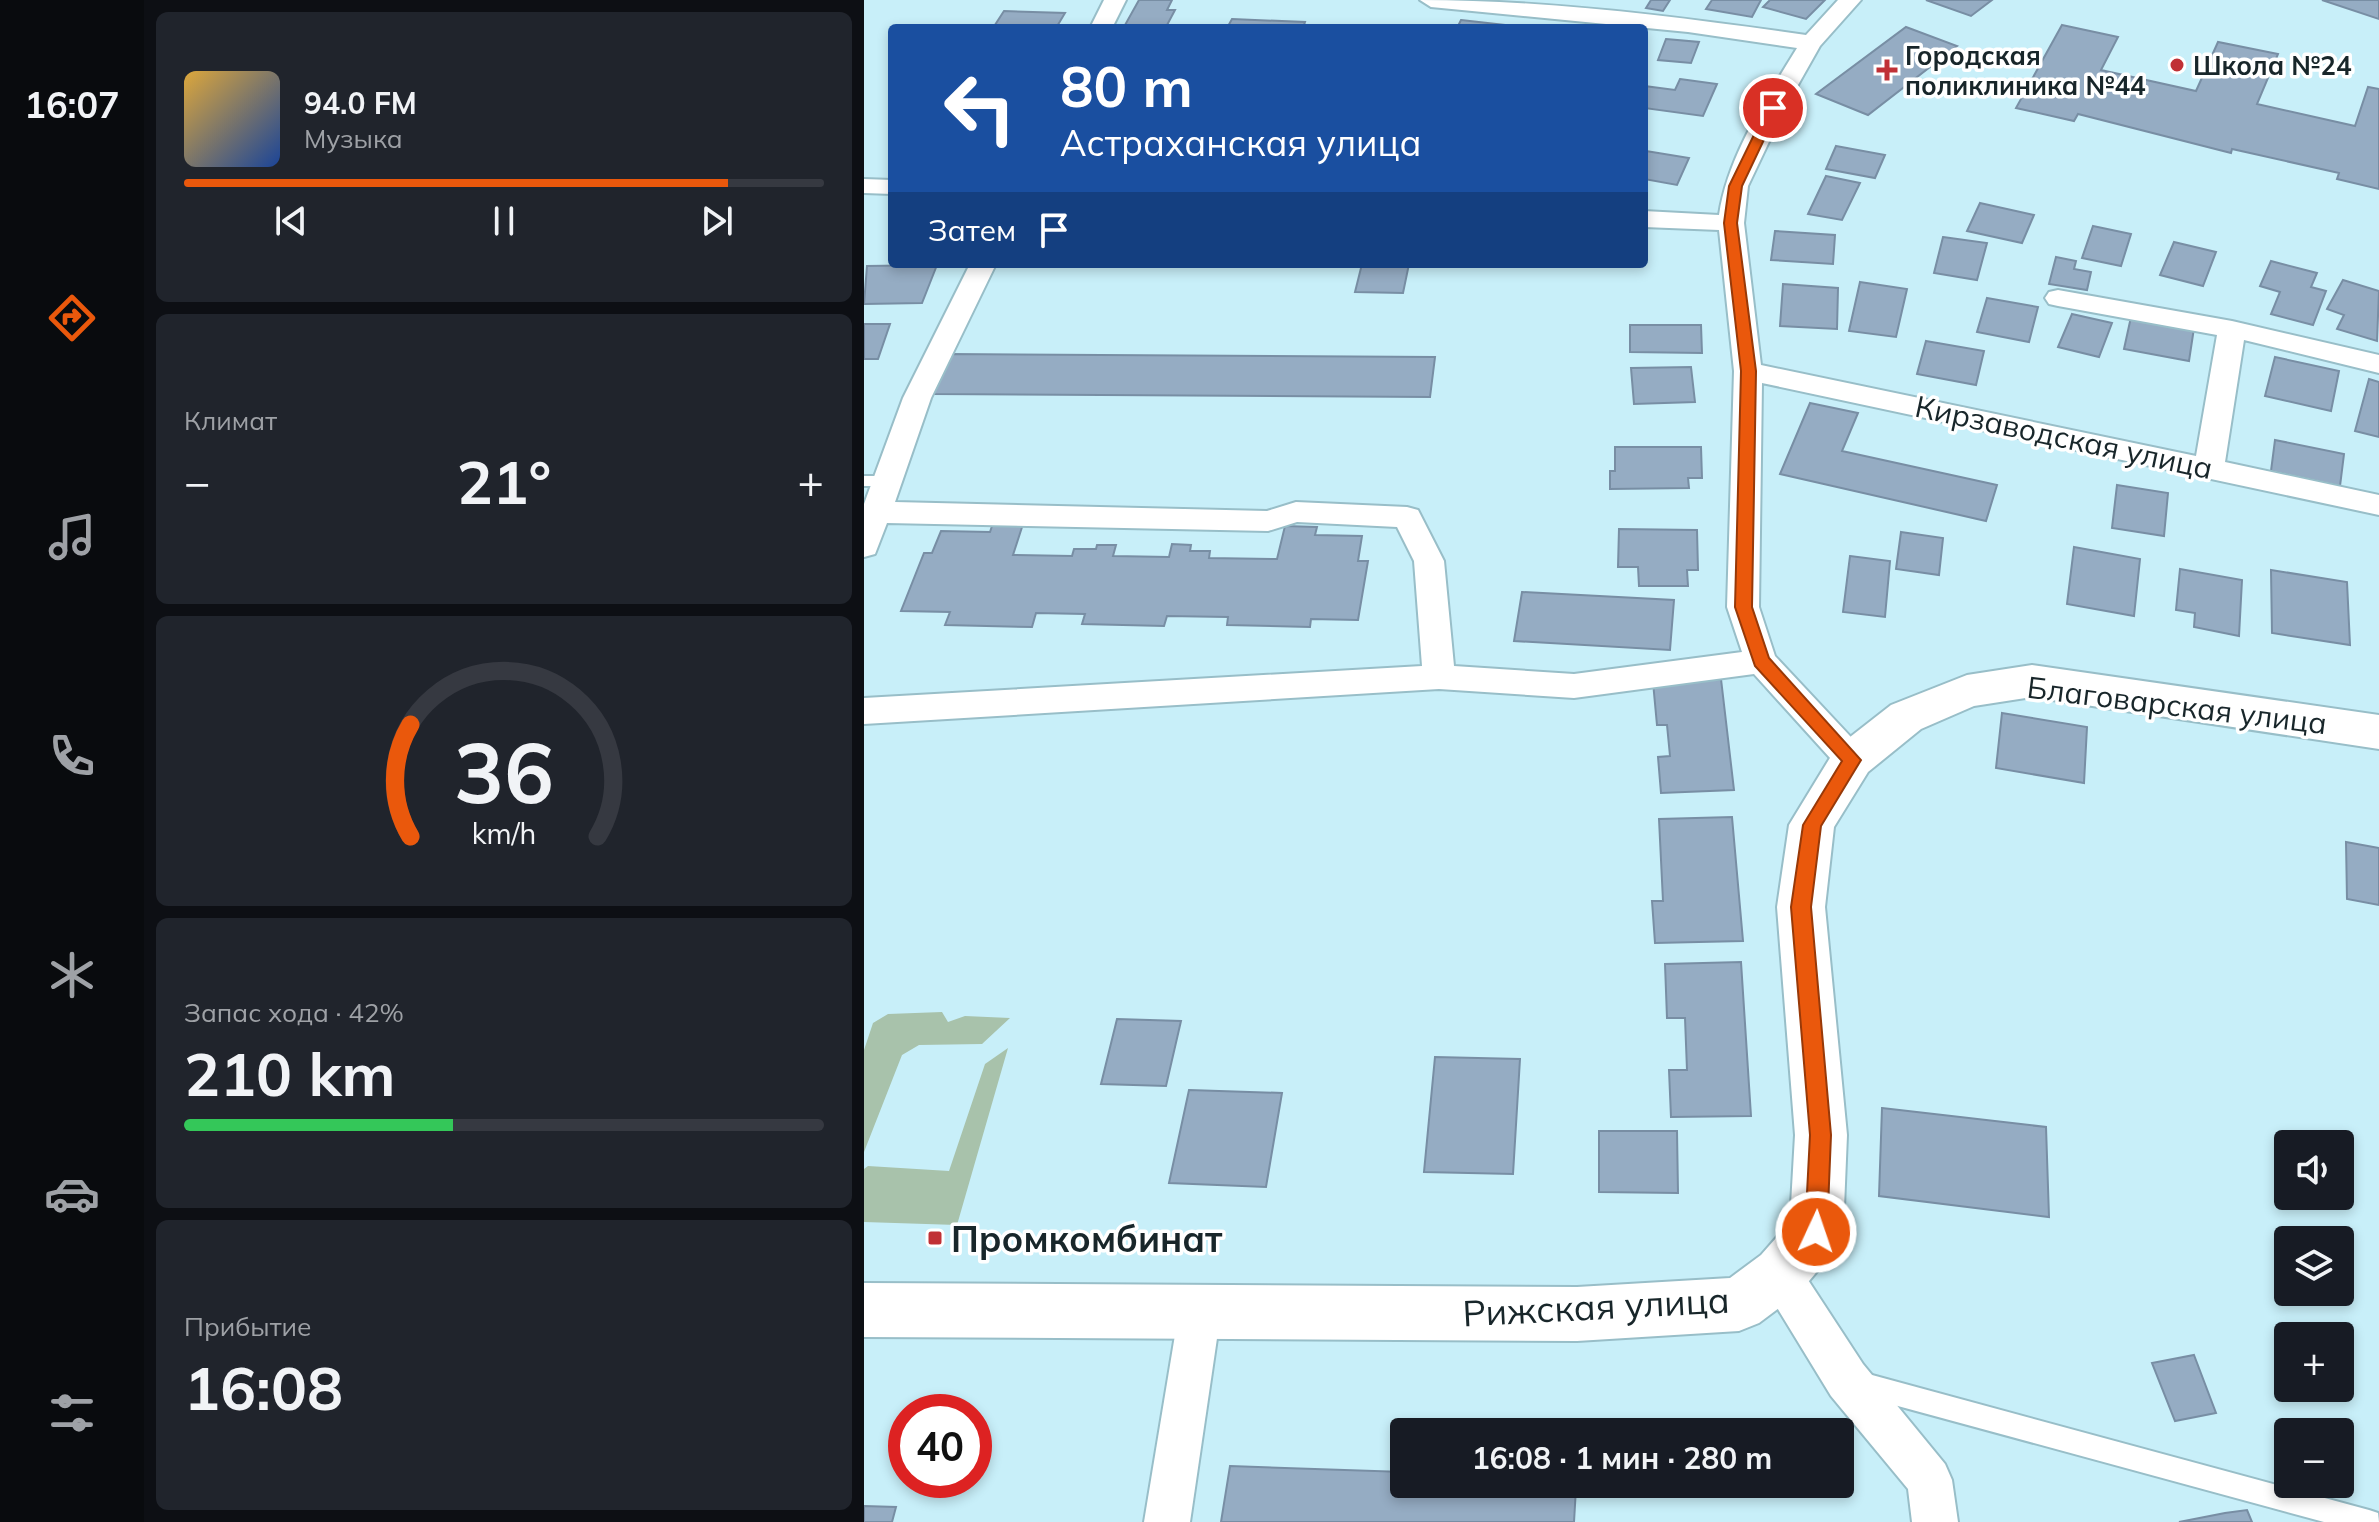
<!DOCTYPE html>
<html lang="ru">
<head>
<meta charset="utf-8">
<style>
	body { margin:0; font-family:Mulish,sans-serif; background:#20242c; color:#f1f3f6; height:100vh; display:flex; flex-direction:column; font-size:30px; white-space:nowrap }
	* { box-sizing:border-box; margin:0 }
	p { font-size:26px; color:#9ea1a6 }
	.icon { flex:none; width:44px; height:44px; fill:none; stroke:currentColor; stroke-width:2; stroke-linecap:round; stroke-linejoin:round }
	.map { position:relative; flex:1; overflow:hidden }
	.sheet { display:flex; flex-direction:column; gap:12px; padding:12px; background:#0d0f14; width:720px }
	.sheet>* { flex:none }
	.top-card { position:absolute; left:24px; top:24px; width:760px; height:244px; border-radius:8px; box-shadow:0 4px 12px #0003; background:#1a4fa0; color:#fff; overflow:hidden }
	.tools { position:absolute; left:1410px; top:1130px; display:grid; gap:16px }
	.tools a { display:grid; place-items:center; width:80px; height:80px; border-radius:8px; background:#171b24; box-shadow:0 4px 12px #0003; font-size:40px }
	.speed { position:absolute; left:24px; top:1394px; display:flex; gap:16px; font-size:40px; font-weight:700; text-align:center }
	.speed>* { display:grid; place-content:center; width:104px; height:104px; border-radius:50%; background:#171b24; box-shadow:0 4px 12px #0003; line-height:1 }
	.speed .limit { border:12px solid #d22; background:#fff; color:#111 }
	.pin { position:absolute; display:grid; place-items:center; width:68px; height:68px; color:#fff; margin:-34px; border:4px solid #fff; border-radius:50%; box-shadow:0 2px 8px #0007 }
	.me { position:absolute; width:88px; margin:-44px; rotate:3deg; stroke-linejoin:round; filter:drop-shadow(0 0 6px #0008) }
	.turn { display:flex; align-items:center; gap:28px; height:168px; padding:0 40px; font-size:36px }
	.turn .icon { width:104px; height:104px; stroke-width:2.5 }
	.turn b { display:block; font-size:56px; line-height:68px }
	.then { display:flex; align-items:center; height:76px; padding:0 40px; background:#0003; gap:16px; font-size:30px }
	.big { font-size:60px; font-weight:700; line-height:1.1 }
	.sheet .widget { flex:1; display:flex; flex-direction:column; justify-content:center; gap:12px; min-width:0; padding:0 28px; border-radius:12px; background:#20242c }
	.sheet .dial { align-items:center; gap:0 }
	.dial svg { height:208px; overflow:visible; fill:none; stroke:#363941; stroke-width:7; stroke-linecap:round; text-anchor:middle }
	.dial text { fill:#f1f3f6; stroke:none }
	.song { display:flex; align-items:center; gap:24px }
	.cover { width:96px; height:96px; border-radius:12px; background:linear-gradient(135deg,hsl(40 70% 55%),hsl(220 70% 35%)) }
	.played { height:8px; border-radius:4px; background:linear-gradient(90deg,#ea580c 85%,#363941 85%) }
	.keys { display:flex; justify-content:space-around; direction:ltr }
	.heat { display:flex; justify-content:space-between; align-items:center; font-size:44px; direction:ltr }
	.charge { height:12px; border-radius:6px; background:linear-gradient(90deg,#34c759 42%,#363941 0) }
	.trip { position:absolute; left:526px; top:1418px; width:464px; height:80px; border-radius:8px; background:#171b24; box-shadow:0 4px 12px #0003; font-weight:700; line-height:80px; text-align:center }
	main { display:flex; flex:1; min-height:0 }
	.menu { display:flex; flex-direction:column; width:144px; justify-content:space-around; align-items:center; background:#090b0e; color:#9ea1a6 }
	.menu .icon { width:56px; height:56px }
	.menu .active { color:#ea580c }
	.menu b { font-size:36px; color:#f1f3f6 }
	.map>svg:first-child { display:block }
</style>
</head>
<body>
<main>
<nav class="menu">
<b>16:07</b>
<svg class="icon active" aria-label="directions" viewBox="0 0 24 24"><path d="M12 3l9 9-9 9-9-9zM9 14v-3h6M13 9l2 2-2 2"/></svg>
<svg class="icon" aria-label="music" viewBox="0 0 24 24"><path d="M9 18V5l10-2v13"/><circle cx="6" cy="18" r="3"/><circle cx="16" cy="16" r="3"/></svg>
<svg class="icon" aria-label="phone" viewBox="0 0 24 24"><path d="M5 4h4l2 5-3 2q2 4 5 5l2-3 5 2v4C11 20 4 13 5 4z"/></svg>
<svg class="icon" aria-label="climate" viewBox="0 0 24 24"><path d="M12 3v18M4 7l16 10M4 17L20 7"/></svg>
<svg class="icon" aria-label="car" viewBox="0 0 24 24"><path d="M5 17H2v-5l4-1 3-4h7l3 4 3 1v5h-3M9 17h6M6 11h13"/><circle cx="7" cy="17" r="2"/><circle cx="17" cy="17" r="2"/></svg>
<svg class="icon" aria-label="filters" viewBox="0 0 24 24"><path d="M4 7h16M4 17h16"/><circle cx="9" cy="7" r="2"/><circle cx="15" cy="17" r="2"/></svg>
</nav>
<section class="sheet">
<div class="widget">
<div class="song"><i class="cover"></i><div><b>94.0 FM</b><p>Музыка</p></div></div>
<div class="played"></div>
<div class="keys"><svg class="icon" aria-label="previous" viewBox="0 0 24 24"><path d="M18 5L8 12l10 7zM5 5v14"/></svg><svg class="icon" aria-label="pause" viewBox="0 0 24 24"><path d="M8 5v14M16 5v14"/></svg><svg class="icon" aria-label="next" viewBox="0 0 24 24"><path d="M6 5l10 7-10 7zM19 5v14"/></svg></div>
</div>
<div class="widget"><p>Климат</p>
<div class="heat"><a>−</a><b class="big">21°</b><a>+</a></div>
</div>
<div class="widget dial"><svg viewBox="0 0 100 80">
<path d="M14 69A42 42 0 1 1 86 69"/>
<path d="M14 69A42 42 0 0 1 14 26" stroke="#ea580c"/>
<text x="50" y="56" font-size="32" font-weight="700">36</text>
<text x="50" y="72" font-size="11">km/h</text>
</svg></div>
<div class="widget"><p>Запас хода · 42%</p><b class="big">210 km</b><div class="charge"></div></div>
<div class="widget"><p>Прибытие</p><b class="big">16:08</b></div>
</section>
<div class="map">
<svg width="1515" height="1522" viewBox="0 0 1515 1522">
	<rect width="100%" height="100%" fill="#c8eff9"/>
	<g fill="#a8c2ab">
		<polygon points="78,1012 84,1022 101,1016 146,1018 118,1044 55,1045 38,1055 0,1152 0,1050 9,1023 24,1014"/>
		<polygon points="144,1048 93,1225 0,1222 0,1169 4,1166 85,1171 121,1064"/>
	</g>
	<g fill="#95acc3" stroke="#788ea4" stroke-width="2">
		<polygon points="275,0 308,0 303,10 311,10 302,27 261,25"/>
		<polygon points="787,0 806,0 799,11 782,8"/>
		<polygon points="848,0 897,0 888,17 842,9"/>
		<polygon points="906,0 961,0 942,19 899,7"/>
		<polygon points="1062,0 1128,0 1107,16"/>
		<polygon points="1458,0 1515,0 1515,19"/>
		<polygon points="140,11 201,13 192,28 129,28"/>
		<polygon points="368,19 441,22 439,28 363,28"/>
		<polygon points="597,20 659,27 593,28"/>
		<polygon points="1198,25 1254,37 1237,70 1332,91 1354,42 1414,54 1393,104 1491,126 1504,87 1515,89 1515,189 1473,179 1475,173 1368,149 1367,153 1214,114 1210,121 1152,108"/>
		<polygon points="1042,27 1093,46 1004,115 952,94"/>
		<polygon points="802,39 835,42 827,63 794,60"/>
		<polygon points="816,79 853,84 839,116 780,108 780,86 811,90"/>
		<polygon points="972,146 1021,155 1011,178 962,169"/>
		<polygon points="782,151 825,158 813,185 780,179"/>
		<polygon points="962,176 996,183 978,220 944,214"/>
		<polygon points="1116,203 1170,215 1158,243 1103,231"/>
		<polygon points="1229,226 1267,234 1257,266 1218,258"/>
		<polygon points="911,231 971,235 969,264 907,260"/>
		<polygon points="1079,237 1123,243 1113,280 1070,273"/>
		<polygon points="1310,242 1352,252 1339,286 1296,275"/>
		<polygon points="1192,257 1212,261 1210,269 1227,272 1223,290 1185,284"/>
		<polygon points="1407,261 1453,273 1447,287 1462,291 1449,325 1407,314 1416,292 1396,286"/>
		<polygon points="498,264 545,264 539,293 491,292"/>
		<polygon points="73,265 58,303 0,304 3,266"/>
		<polygon points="1479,280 1515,291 1513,341 1473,329 1480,315 1463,309"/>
		<polygon points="996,282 1043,289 1032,337 985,331"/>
		<polygon points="919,284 974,288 973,329 916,326"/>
		<polygon points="1123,298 1174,307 1165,342 1113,332"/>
		<polygon points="1208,314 1248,323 1235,357 1194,347"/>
		<polygon points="1267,317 1330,328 1325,361 1260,349"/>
		<polygon points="0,324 26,324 14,359 0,359"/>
		<polygon points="766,325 837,325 838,353 766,352"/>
		<polygon points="1062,341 1120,351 1112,385 1053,374"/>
		<polygon points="85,354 571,357 566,397 69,394"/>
		<polygon points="1411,357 1475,371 1467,411 1401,396"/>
		<polygon points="827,367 831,402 770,404 767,368"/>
		<polygon points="1505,379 1515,382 1515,437 1491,431"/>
		<polygon points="946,403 994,413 978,451 1133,485 1122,521 916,474"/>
		<polygon points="1411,440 1480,454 1476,486 1407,471"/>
		<polygon points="751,447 837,447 838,478 824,478 825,488 746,489 746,471 751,471"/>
		<polygon points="1253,485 1304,493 1300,536 1248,528"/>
		<polygon points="129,523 159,524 149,555 208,556 210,549 232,549 233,545 252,545 249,556 305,557 308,544 327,545 326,551 346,551 345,558 413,559 421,526 453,527 451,535 498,536 494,561 504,561 494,620 447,619 446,627 363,625 364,617 303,616 300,626 218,624 221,614 172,613 168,627 81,625 86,612 37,611 60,553 68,553 77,531 126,532"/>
		<polygon points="755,529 833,530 834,570 823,570 824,586 775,586 774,567 754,567"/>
		<polygon points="1037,532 1079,538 1075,575 1032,569"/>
		<polygon points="1210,547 1276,559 1270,616 1203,604"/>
		<polygon points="986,556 1026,561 1021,617 979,612"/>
		<polygon points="1316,569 1378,580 1375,636 1330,627 1331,613 1312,610"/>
		<polygon points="1407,570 1483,582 1486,645 1408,633"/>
		<polygon points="658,592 810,600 806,650 650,641"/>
		<polygon points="857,679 870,790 797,793 794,757 806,756 803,725 793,725 789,682"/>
		<polygon points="1138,713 1223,727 1220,783 1132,768"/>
		<polygon points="868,817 879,941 791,943 788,901 799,901 795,819"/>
		<polygon points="1482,842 1515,848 1515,905 1483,899"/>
		<polygon points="877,962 887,1116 807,1117 805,1070 823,1070 821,1018 803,1018 801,964"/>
		<polygon points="253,1019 317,1021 302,1086 237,1084"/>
		<polygon points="571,1057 656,1059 649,1174 560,1172"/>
		<polygon points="325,1090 418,1093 402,1187 305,1183"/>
		<polygon points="1018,1108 1182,1127 1185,1217 1015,1196"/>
		<polygon points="735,1131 813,1131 814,1193 735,1192"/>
		<polygon points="1330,1355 1352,1413 1311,1421 1288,1363"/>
		<polygon points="366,1466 540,1472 540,1469 540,1484 712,1488 710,1522 357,1522"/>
		<polygon points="0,1506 32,1507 28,1522 0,1522"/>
		<polygon points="1383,1510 1388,1522 1315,1522 1361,1513"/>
	</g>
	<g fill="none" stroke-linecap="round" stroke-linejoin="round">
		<g stroke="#98bec8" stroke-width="4">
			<g id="lane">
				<polygon points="0,476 21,476 29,481 21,486 0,486"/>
				<polygon points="997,1372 1505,1510 1514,1513 1515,1522 1460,1522 997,1396 989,1392 985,1384 989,1376"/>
			</g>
		</g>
		<g stroke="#98bec8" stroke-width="4">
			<g id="street">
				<polygon points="240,0 262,0 248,28 226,28"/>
				<path d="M 556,0 C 685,0 814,17 942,35 L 974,0 L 997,0 L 956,46 L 921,108 L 884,186 L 880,223 L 897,365 L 1332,456 L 1353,335 L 1194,306 L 1185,304 L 1181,298 L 1185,292 L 1194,290 L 1368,321 L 1515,355 L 1515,373 L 1380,340 L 1361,462 L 1515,495 L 1515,515 L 898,383 L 895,607 L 911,656 L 1000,751 L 1005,760 L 1000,769 L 988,773 L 976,769 L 890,674 L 710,698 L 575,689 L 0,724 L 0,698 L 558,666 L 550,561 L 533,527 L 433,522 L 404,531 L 23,523 L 11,554 L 0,557 L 0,504 L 39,398 L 106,264 L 132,264 L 67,398 L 31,502 L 403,511 L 432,502 L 543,507 L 554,510 L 580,561 L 590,666 L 710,674 L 878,652 L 863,607 L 870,371 L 855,230 L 780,227 L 780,211 L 855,215 C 864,155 902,99 933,48 L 824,32 L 567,7 Z"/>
				<polygon points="0,179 28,180 28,194 0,193"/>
				<polygon points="916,1254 931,1260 999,1364 1081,1464 1088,1480 1094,1522 1048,1522 1044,1489 967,1396 901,1288 895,1274 901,1260"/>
				<polygon points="336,1290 351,1296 357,1311 326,1522 280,1522 315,1311 321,1296"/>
			</g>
		</g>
		<g stroke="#98bec8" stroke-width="4">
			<polygon id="secondary" points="1168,665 1515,715 1515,749 1168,697 1110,706 1057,729 1004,772 970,827 961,907 983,1135 979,1232 971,1250 935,1293 895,1323 875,1331 713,1341 0,1337 0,1283 713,1287 866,1278 897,1255 926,1222 931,1135 913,907 925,825 972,748 1027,705 1103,675"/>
		</g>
		<use href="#lane" fill="#fff" fill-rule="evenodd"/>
		<use href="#street" fill="#fff" fill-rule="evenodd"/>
		<use href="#secondary" fill="#fff" fill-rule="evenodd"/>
	</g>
	<polygon fill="#ea580c" stroke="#983908" stroke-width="2" points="904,106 915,108 878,186 873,223 892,371 888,607 905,658 997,760 957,826 947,907 967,1135 963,1232 960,1239 952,1243 944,1239 941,1232 946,1135 927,907 939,825 978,761 891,666 871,607 877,371 860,223 865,186"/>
	<g fill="#c03035" stroke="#fff" stroke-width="3">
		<circle cx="1313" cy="65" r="8"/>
		<path d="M1019 58h8v8h8v8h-8v8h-8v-8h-8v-8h8z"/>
		<rect x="63" y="1230" width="16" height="16" rx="4"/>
	</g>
	<g text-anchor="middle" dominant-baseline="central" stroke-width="7" stroke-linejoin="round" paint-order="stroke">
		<g font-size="26" font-weight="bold" fill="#18262a" stroke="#fff" text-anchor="start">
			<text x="1041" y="55">Городская<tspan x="1041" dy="30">поликлиника №44</tspan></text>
			<text x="1329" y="65">Школа №24</text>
		</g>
		<g font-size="30" fill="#18262a" stroke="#fff">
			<text transform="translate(1200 437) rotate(12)">Кирзаводская улица</text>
			<text transform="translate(1313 705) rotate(7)">Благоварская улица</text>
		</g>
		<g font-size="36" font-weight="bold" fill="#18262a" stroke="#fff" text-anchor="start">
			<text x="87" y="1238">Промкомбинат</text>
		</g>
		<g font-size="36" fill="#18262a" stroke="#fff">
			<text transform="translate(732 1306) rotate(-3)">Рижская улица</text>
		</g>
	</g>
</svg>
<div class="tools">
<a><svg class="icon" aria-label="sound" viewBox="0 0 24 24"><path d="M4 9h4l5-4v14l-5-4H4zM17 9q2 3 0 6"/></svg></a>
<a><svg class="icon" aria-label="layers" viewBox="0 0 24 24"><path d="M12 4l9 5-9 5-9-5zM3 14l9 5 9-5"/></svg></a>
<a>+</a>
<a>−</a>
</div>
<div class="speed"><div class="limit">40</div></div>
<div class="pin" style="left:909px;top:108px;background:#d93025"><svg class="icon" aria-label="arrive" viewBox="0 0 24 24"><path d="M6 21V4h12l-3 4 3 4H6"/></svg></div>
<svg class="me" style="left:952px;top:1232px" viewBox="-20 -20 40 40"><circle r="17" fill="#ea580c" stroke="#fff" stroke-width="3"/><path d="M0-11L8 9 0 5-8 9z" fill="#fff"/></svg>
<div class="trip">16:08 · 1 мин · 280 m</div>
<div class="top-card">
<div class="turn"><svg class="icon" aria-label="left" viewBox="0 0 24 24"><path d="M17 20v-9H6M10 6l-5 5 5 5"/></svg><div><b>80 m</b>Астраханская улица</div></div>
<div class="then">Затем<svg class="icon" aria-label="arrive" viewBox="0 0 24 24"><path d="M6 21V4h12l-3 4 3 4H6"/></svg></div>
</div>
</div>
</main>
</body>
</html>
